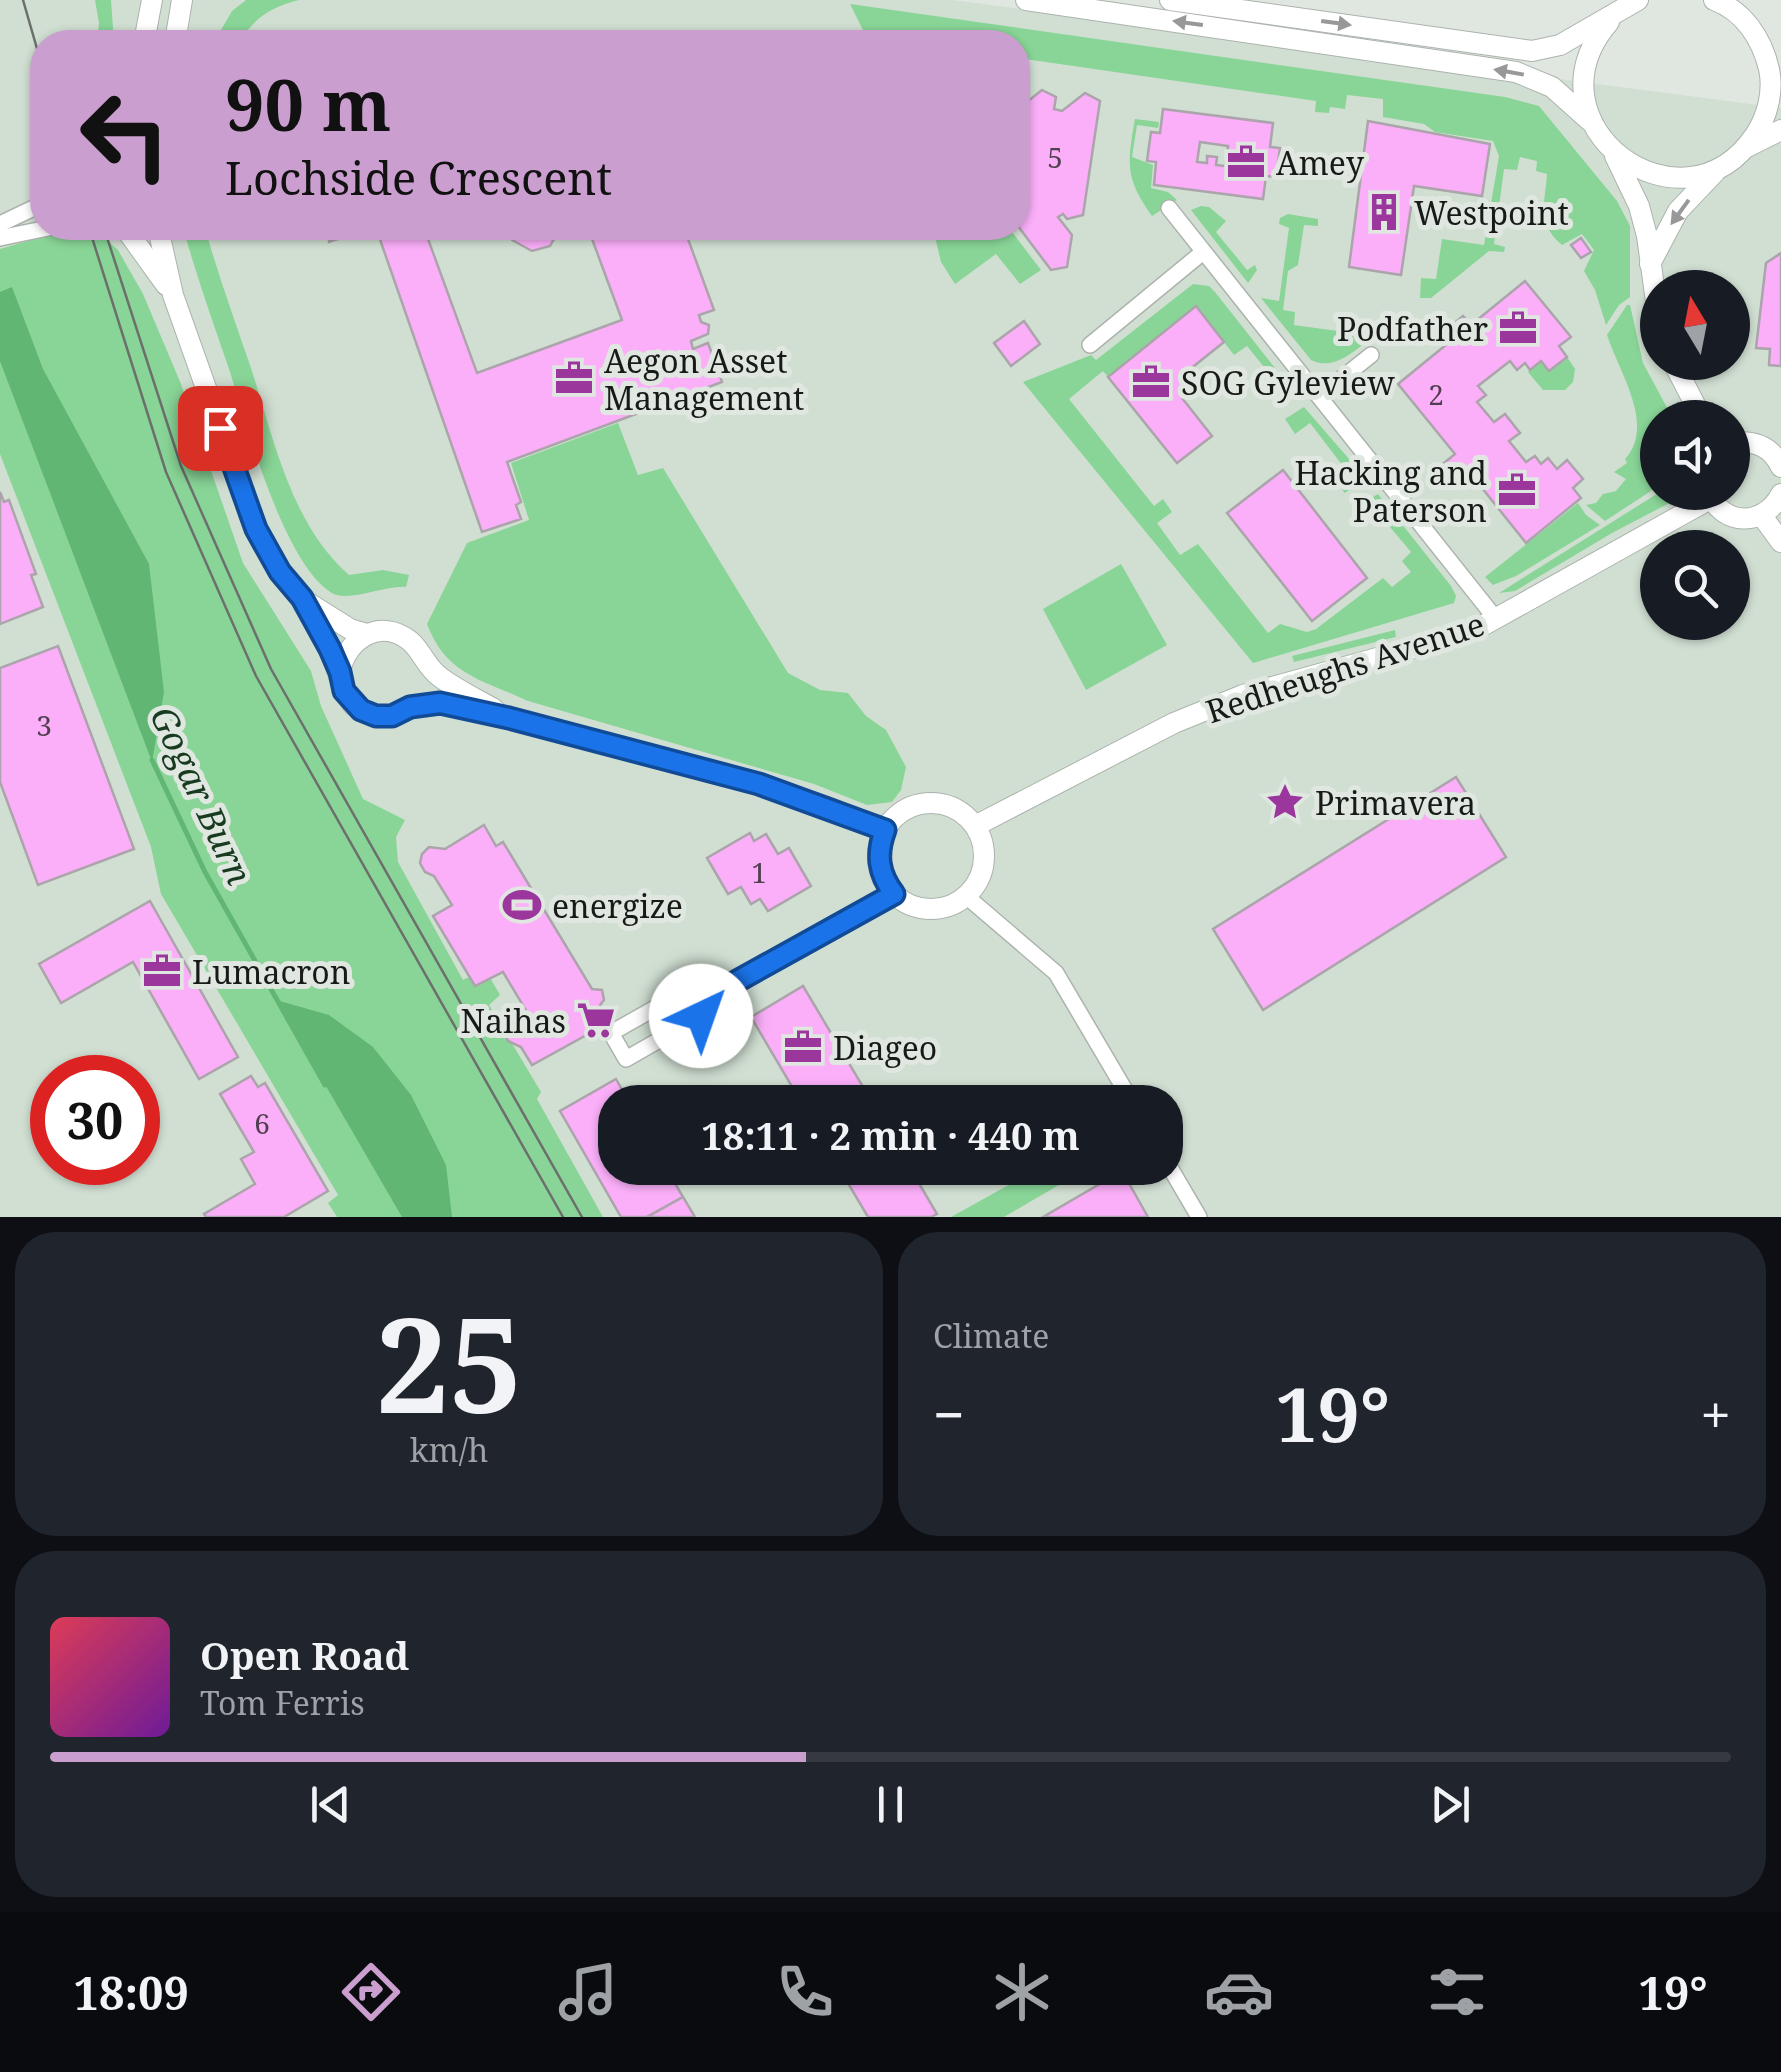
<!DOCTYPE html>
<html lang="en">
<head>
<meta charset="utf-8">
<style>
	body { margin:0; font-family:"Noto Serif",serif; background:#20242c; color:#f1f3f6; height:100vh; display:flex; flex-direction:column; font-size:38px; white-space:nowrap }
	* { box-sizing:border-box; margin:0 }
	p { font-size:32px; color:#9ea1a6 }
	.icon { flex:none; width:55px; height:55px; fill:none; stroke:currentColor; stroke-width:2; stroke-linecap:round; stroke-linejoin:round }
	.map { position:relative; height:1217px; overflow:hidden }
	.details { display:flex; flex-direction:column; gap:15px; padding:15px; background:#0d0f14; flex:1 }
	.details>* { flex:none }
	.guide { position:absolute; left:30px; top:30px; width:1000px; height:210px; border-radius:40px; box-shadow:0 2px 8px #0004; background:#ca9ece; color:#111; overflow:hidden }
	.needle { width:65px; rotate:350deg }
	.buttons { position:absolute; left:1640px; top:270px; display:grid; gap:20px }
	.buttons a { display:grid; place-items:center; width:110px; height:110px; border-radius:50%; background:#171b24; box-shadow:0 2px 8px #0004; font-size:50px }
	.speed { position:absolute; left:30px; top:1055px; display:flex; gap:20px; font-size:50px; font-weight:700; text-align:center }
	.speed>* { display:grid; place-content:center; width:130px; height:130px; border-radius:50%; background:#171b24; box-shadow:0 2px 8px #0004; line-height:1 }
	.speed .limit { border:15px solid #d22; background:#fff; color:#111 }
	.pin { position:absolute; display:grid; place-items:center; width:85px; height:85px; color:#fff; margin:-42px; border-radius:20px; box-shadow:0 5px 15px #0006 }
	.me { position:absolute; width:110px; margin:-55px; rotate:42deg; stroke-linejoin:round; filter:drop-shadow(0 0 8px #0008) }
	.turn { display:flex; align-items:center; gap:35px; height:210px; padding:0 30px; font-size:45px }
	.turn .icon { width:130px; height:130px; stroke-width:2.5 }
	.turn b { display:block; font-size:70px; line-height:85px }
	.big { font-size:75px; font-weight:700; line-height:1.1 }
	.details .widget { flex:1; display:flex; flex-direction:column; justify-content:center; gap:15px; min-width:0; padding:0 35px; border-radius:40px; background:#20242c }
	.details .dial { align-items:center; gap:0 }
	.dial b { font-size:130px; line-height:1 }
	.song { display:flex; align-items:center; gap:30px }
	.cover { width:120px; height:120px; border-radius:15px; background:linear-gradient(135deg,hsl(350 70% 55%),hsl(280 70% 35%)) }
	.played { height:10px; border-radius:5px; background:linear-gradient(90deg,#ca9ece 45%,#363941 45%) }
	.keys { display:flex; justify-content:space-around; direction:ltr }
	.heat { display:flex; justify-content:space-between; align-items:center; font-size:55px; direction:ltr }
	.details .tiles { flex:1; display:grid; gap:15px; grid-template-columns:1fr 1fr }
	.widget:last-child { grid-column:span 2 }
	.trip { position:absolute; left:598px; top:1085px; width:585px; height:100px; border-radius:40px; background:#171b24; box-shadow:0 2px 8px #0004; font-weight:700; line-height:100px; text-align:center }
	.dock { display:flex; height:160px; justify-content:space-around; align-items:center; background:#090b0e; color:#9ea1a6 }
	.dock .icon { width:70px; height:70px }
	.dock .selected { color:#ca9ece }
	.dock b { font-size:45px; color:#f1f3f6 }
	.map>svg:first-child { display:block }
</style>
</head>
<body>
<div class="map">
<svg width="1781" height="1217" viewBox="0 0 1781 1217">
	<rect width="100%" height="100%" fill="#e0e7e1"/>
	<path fill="#d1dfd2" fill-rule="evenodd" d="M 0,0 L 953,0 L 1781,108 L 1781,1217 L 0,1217 ZM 42,42 L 1018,42 L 1018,228 L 42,228 ZM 1658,288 L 1732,288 L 1732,362 L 1658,362 ZM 1658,418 L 1732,418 L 1732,492 L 1658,492 ZM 1658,548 L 1732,548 L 1732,622 L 1658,622 ZM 52,1078 L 138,1078 L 138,1162 L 52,1162 ZM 615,1102 L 1165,1102 L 1165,1168 L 615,1168 Z"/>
	<g fill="#89d597">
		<polygon points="95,0 111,0 114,42 97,42 99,23"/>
		<path d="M 246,0 L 299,0 C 269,8 256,17 239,42 L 214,42 L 232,11 Z"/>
		<path d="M 850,4 L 1505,97 L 1539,106 L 1617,201 L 1630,226 L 1630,297 L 1619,305 L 1606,325 L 1595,290 L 1584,271 L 1594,250 L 1582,234 L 1562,245 C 1536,223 1545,204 1547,174 L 1536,171 L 1537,161 L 1520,157 L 1517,170 L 1504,169 L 1494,244 L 1505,247 L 1504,252 L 1489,251 L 1431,298 L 1420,298 L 1421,278 L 1436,279 L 1442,239 L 1484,245 L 1499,156 L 1493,141 L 1435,132 L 1424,124 L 1383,117 L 1383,99 L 1347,95 L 1345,109 L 1330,107 L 1329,113 L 1315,112 L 1316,101 L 1018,58 L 1018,42 L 869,42 Z"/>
		<path d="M 1135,119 L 1159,122 L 1158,128 L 1137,125 L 1132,157 L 1153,165 L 1151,188 L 1168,192 L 1177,200 L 1152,216 C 1125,178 1127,164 1135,119 Z"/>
		<polygon points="1201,206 1209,207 1226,221 1216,232 1247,270 1255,265 1257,270 1248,283 1191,210"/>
		<path d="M 1288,214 L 1318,219 L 1318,226 L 1304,225 L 1298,265 L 1288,271 L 1283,310 L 1295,312 L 1294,325 L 1374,336 C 1356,349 1335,372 1311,360 L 1261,298 L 1279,301 L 1289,228 L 1279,224 L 1280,218 Z"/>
		<polygon points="72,228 94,228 118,250 143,294 181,384 243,563 311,671 321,706 363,799 405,820 396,837 398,862 463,980 485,969 500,995 489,1005 541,1092 537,1099 603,1217 337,1217 328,1203 338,1195 161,894 151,847 0,454 0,249"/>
		<path d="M 183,228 L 205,228 C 218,275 235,321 251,368 C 274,440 291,524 349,575 L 383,570 L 409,575 L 406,587 C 385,585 349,603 332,593 C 283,564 246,421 228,366 C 212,320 196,274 183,228 Z"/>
		<polygon points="933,228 1009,228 1041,270 1020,284 996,254 955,284 941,262"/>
		<polygon points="1193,284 1209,286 1215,292 1282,377 1276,382 1247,346 1234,355 1196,306 1108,377 1103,371 1069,399 1154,506 1163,499 1172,512 1157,523 1180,555 1198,544 1268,633 1280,624 1307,632 1316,629 1383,578 1392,587 1411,572 1402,561 1411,552 1373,507 1362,514 1356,506 1378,494 1451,586 1456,596 1454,603 1253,663 1023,382 1091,355 1096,360"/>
		<path d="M 1627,305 L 1630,305 L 1643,363 L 1672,417 L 1658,418 L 1657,487 L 1605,521 L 1586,505 L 1596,503 L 1603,494 L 1616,491 L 1626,479 L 1614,472 L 1627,463 L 1625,459 C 1656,425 1619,372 1607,335 Z"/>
		<polygon points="1567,357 1575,369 1573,382 1565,390 1543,390 1528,372 1541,361 1550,370"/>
		<polygon points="1304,407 1362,474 1360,481 1345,493 1334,480 1346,470 1310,423 1295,434 1285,419"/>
		<path d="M 618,423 L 638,475 L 663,468 L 788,673 L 820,690 L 848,693 L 866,716 L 886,730 L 906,767 L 901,790 L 892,802 L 867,805 L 814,784 L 528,701 C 483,680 446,675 427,624 L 467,543 L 529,520 L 511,463 Z"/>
		<polygon points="1660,492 1675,493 1679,498 1612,533 1515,591 1499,593"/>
		<polygon points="1578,503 1586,515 1600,525 1516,576 1493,585 1485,577"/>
		<polygon points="1121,564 1167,645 1086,690 1043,609"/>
		<polygon points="1395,630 1396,637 1294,662 1292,656"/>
		<polygon points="1039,1168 1088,1168 1004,1217 951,1217"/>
	</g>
	<g fill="#62b674">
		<polygon points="12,287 43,369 149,564 164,692 152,762 0,361 0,292"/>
		<polygon points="276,1000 329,1015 373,1047 411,1095 446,1165 452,1217 402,1217"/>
	</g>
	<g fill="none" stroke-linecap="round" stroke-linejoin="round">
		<polyline stroke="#62b674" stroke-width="5" points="152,760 205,872 325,1085"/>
	</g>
	<g fill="#faaff8" stroke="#aba4ab" stroke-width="2.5" fill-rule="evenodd">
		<polygon points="1042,90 1056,97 1054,109 1062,111 1085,93 1100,101 1083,215 1067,219 1063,214 1058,217 1072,235 1067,267 1051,270 1018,226 1018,109"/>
		<path d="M 1163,109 L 1273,123 L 1270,147 L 1280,148 L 1276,177 L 1266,176 L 1263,199 L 1154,185 L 1156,162 L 1147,161 L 1151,132 L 1160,133 ZM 1200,142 L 1228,146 L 1225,166 L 1216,165 L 1217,157 L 1207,156 L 1207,163 L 1197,162 Z"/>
		<polygon points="1368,121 1490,144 1482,196 1414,186 1401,275 1349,267"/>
		<polygon points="330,228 365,228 365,230 329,242"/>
		<polygon points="376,228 424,228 477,373 622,320 588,228 684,228 714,310 699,315 701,322 709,325 708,334 691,341 693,349 708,343 722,382 507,462 521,502 516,505 521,519 482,532"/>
		<polygon points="508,228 560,228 550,246 532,251 512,240"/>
		<polygon points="1581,238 1591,252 1581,258 1571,245"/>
		<polygon points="1781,253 1781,366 1769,365 1770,349 1756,348 1766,263"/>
		<polygon points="1525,281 1571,337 1559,346 1567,357 1549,371 1541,361 1530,370 1525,363 1517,370 1510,361 1478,386 1486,395 1477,402 1494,422 1505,414 1520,433 1509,441 1526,462 1535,456 1541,464 1548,458 1557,469 1567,460 1583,479 1573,488 1581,498 1526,543 1470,473 1460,482 1444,463 1455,454 1398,384 1452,340 1445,331 1463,316 1471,325"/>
		<polygon points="1196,306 1224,342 1184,374 1195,387 1182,398 1212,436 1177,463 1108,377"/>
		<polygon points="1024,321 1040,344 1011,366 994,343"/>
		<polygon points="1283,470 1367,578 1312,621 1227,513"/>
		<polygon points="0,492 4,502 9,500 36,574 31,575 43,607 0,624"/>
		<polygon points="58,646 134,849 38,885 0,782 0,668"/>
		<polygon points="1456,777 1506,857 1263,1010 1213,929"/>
		<polygon points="484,825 496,846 503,842 592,989 602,990 604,1000 600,1005 610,1022 532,1065 521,1047 508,1041 504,1032 512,1019 530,1017 503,972 475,986 433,916 452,905 434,876 425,872 420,863 422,854 429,847 445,849"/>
		<polygon points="750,833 754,841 766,834 778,854 789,848 811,886 768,911 760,899 751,904 741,887 728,894 707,858"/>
		<polygon points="150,901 238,1057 199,1079 133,962 61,1003 39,964"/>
		<polygon points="803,986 872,1102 801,1102 751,1017"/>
		<polygon points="251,1076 258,1087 265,1083 328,1191 284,1217 206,1217 204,1214 255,1184 241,1159 254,1152 220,1094"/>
		<polygon points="616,1079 629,1102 615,1102 615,1168 666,1168 683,1197 647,1217 621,1217 560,1111"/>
		<polygon points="839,1168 910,1168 937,1214 931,1217 868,1217"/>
		<polygon points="1122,1171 1148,1217 1043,1217"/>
		<polygon points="683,1197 695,1217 647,1217"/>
	</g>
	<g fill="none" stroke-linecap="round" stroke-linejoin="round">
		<g stroke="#acb3ad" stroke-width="18">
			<g id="minor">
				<polyline points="1169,208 1496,619"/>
				<polyline points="0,224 42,204"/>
				<polyline points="0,238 48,228"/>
				<polyline points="1090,345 1203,252"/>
				<polyline points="1321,395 1371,355"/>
				<polyline points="966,896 1056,973 1132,1102"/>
				<polyline points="703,1000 680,994 611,1033 626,1059 701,1016 703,1000 894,894"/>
				<polyline points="1165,1159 1199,1217"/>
			</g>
		</g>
		<g stroke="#acb3ad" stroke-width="22">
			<g id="tertiary">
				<polyline points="1026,0 1516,72 1552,87 1590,121"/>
				<polyline points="1170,0 1532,51 1560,45 1638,0"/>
				<path d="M 1609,22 C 1521,124 1682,243 1755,135 C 1767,117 1774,92 1769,69 C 1762,39 1744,11 1714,0"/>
				<polyline points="144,42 152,0"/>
				<polyline points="175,42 182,0"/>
				<polyline points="1747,147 1781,130"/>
				<polyline points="1615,156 1639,206 1647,236 1658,316"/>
				<polyline points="125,228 166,285"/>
				<polyline points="158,228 173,295 256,529 280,572 301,598 330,649 344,691 353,705 376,716 392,715 424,704 440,703 509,718 759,785 825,806 885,830"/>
				<polyline points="1650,264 1678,211 1715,172"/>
				<polyline points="1673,362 1702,418"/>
				<path d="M 1732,443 C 1754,440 1771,446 1781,467"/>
				<path d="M 1708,492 C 1723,527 1764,527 1781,494"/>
				<polyline points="1762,516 1781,542"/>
				<polyline points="307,602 350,629 367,634"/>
				<path d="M 340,672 C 346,639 381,617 410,641 C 422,651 426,667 440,677 C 456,689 476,699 494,709"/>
				<circle cx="931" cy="856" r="53"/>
				<polyline points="975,826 1174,723 1243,695 1457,636 1484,625 1710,499"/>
			</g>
		</g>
		<use href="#minor" stroke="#fff" stroke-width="15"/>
		<use href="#tertiary" stroke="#fff" stroke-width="20"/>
		<g stroke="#6c706c" stroke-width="2.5">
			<polyline points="23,0 42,66"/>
			<polyline points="89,228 166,472 256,676 563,1217"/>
			<polyline points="104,228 181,466 271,669 582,1217"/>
		</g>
	</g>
	<defs><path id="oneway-solid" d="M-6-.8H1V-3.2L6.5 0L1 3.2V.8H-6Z" transform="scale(2.5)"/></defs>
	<g fill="#979897">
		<use href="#oneway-solid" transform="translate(1188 23) rotate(-172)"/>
		<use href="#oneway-solid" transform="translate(1336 23) rotate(8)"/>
		<use href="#oneway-solid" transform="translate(1509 72) rotate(-170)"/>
		<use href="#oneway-solid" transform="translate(1680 212) rotate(126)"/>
	</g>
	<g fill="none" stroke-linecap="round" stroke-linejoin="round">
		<g stroke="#114b97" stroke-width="25">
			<path id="route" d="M 220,428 L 256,529 L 280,572 L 302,598 L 330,649 L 340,672 L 344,691 L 361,710 L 376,716 L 392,716 L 410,707 L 440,703 L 509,718 L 759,784 L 885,830 C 876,854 878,873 894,894 L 703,1000 L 701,1016"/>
		</g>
		<use href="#route" stroke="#1a73e8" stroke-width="18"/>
	</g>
	<defs>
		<g id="office-bare" transform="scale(3)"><path d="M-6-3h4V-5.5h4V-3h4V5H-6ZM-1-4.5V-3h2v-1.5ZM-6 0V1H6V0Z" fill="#9a369c" stroke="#e0e7e1" stroke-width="2.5" paint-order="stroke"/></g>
		<g id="building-bare" transform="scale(3)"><path d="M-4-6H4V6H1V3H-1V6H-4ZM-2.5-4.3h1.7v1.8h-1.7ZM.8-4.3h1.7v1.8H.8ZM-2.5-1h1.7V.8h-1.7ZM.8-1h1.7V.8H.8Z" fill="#9a369c" stroke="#e0e7e1" stroke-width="2.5" paint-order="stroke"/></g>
		<g id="sight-bare" transform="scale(3)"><path d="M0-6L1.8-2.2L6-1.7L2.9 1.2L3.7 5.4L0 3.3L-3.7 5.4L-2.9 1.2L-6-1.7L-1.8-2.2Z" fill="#9a369c" stroke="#e0e7e1" stroke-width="2.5" paint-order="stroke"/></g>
		<g id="stadium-bare" transform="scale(3)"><path d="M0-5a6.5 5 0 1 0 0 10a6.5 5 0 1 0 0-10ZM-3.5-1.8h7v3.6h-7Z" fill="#9a369c" stroke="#e0e7e1" stroke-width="2.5" paint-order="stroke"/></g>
		<g id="supermarket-bare" transform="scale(3)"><path d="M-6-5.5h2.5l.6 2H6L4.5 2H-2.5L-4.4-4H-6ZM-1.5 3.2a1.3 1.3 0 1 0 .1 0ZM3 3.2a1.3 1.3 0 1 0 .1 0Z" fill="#9a369c" stroke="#e0e7e1" stroke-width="2.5" paint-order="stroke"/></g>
	</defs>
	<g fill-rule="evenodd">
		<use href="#office-bare" x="1246" y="162"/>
		<use href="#building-bare" x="1384" y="212"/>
		<use href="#office-bare" x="1518" y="328"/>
		<use href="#office-bare" x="574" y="378"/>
		<use href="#office-bare" x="1151" y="382"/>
		<use href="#office-bare" x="1517" y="490"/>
		<use href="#sight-bare" x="1285" y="802"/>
		<use href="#stadium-bare" x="522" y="905"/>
		<use href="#office-bare" x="162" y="971"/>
		<use href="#supermarket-bare" x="596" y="1020"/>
		<use href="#office-bare" x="803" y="1047"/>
	</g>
	<g text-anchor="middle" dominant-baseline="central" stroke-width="10" stroke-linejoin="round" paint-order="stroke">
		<g font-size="28" fill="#503f50">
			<text x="1055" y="157">5</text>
			<text x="1436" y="394">2</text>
			<text x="44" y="725">3</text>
			<text x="759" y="872">1</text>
			<text x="262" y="1123">6</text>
		</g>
		<g font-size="32" fill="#181a18" stroke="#e0e7e1" text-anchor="start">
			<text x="1276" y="162">Amey</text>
			<text x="1414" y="212">Westpoint</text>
			<text x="1488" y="328" text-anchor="end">Podfather</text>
			<text x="604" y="360">Aegon Asset<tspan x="604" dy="37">Management</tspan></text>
			<text x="1181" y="382">SOG Gyleview</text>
			<text x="1487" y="472" text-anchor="end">Hacking and<tspan x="1487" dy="37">Paterson</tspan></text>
			<text x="1315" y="802">Primavera</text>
			<text x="552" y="905">energize</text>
			<text x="192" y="971">Lumacron</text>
			<text x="566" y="1020" text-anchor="end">Naihas</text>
			<text x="833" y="1047">Diageo</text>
		</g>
		<g font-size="32" fill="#181a18" stroke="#e0e7e1">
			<text transform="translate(1345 667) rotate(-18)">Redheughs Avenue</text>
		</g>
		<g font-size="35" font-style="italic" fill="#183b20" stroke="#e0e7e1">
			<text transform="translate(202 795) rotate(65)">Gogar Burn</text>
		</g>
	</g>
</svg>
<div class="buttons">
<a><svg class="needle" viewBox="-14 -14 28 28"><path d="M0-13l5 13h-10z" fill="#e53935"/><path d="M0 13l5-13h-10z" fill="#9ea1a6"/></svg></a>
<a><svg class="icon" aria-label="sound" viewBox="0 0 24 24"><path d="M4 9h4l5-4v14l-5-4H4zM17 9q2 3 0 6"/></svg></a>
<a><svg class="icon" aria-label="search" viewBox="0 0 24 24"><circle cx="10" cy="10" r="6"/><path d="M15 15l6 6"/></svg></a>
</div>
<div class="speed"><div class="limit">30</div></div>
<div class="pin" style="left:220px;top:428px;background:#d93025"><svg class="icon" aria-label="arrive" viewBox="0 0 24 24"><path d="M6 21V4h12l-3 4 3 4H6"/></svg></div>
<svg class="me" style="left:701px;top:1016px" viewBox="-20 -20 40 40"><circle r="19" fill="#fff"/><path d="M0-13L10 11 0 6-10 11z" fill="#1a73e8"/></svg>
<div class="trip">18:11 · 2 min · 440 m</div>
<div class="guide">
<div class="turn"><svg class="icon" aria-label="left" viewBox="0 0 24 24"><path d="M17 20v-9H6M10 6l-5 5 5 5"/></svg><div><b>90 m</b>Lochside Crescent</div></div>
</div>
</div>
<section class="details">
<div class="tiles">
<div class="widget dial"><b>25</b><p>km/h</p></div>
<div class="widget"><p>Climate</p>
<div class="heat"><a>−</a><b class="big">19°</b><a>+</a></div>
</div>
<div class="widget">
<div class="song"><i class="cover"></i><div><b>Open Road</b><p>Tom Ferris</p></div></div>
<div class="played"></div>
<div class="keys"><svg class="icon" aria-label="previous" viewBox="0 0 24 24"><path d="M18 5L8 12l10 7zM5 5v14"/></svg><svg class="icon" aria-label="pause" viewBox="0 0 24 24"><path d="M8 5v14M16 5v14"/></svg><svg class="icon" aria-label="next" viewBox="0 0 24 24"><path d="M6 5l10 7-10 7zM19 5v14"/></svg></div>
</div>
</div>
</section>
<nav class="dock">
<b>18:09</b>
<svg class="icon selected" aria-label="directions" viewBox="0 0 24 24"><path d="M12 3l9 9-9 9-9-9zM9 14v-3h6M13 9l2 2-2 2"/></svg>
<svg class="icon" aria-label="music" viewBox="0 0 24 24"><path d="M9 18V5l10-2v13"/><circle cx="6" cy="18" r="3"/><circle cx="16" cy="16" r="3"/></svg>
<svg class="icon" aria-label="phone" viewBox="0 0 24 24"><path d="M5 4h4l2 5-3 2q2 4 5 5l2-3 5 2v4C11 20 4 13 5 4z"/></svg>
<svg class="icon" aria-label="climate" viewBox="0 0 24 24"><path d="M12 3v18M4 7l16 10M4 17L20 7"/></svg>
<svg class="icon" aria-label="car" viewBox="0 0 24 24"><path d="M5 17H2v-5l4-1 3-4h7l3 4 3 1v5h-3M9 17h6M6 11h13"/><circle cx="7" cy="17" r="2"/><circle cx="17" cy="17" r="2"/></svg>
<svg class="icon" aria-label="filters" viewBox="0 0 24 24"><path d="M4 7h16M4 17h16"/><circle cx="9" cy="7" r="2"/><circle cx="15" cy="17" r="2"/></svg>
<b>19°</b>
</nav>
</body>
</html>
